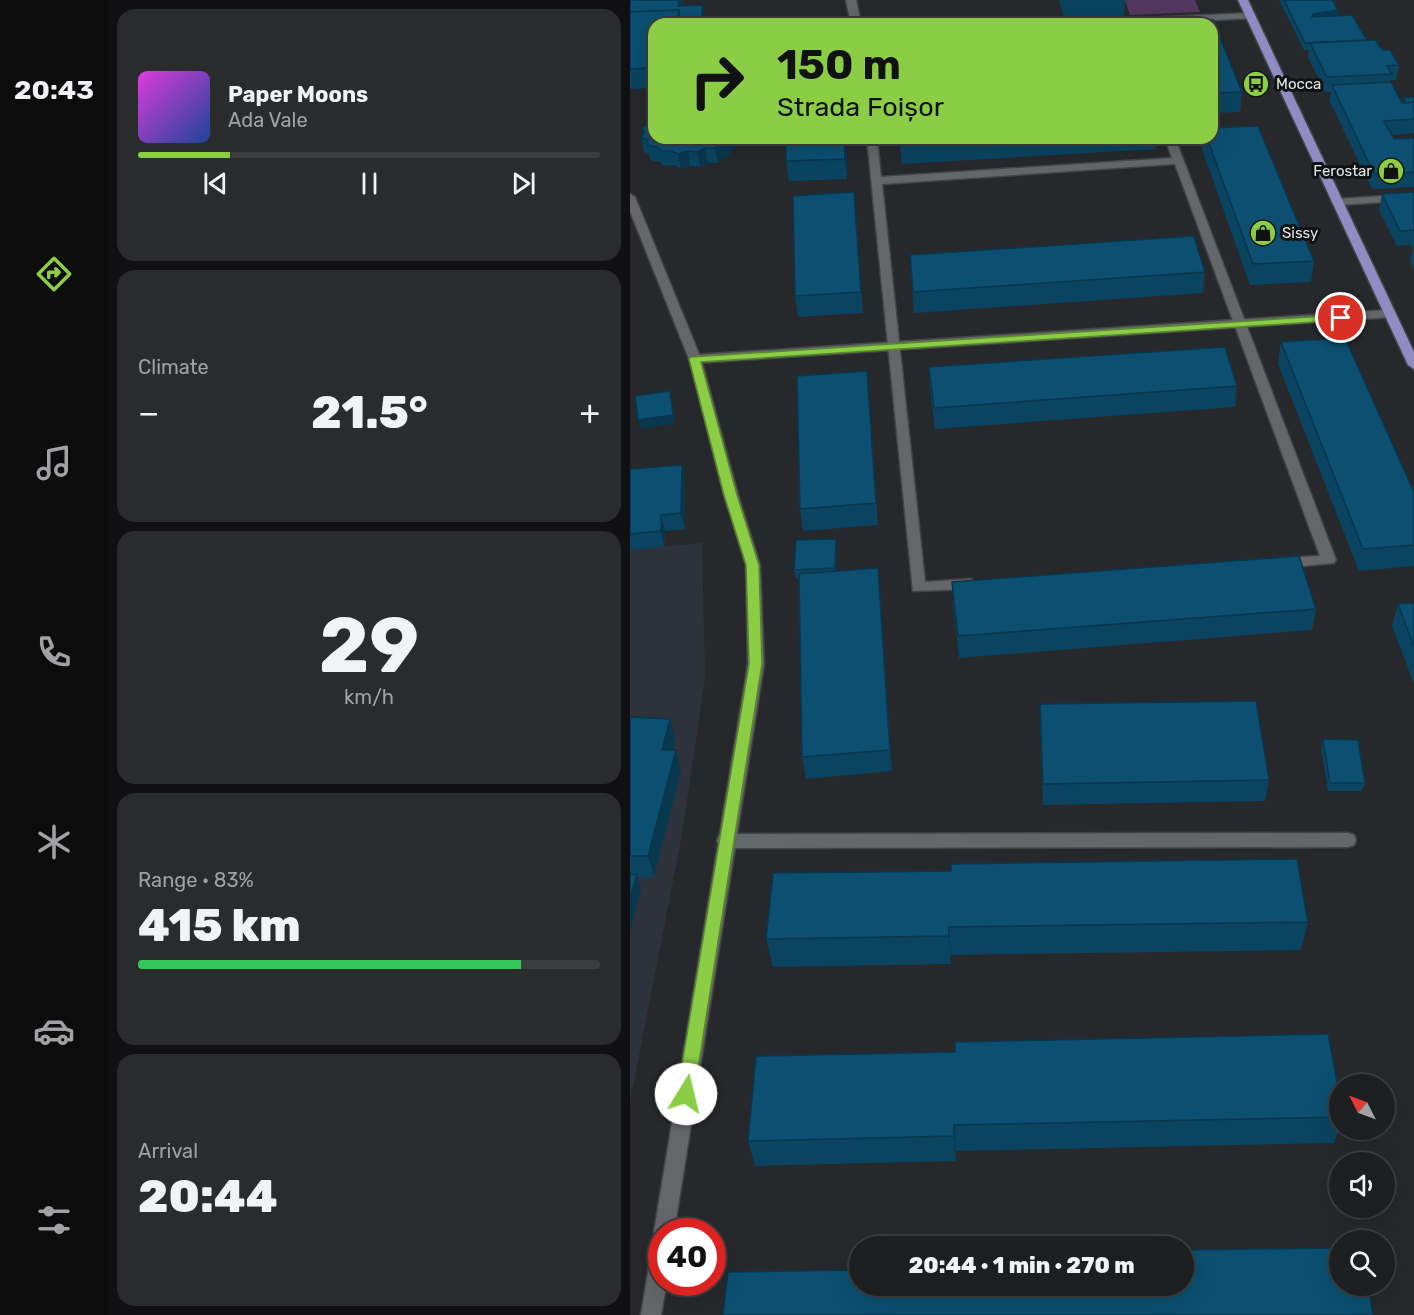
<!DOCTYPE html>
<html lang="en">
<head>
<meta charset="utf-8">
<style>
	body { margin:0; font-family:Rubik,sans-serif; background:#2a2b2d; color:#f1f3f6; height:100vh; display:flex; flex-direction:column; font-size:22px; white-space:nowrap }
	* { box-sizing:border-box; margin:0 }
	p { font-size:20px; color:#a0a2a5 }
	.icon { flex:none; width:33px; height:33px; fill:none; stroke:currentColor; stroke-width:2; stroke-linecap:round; stroke-linejoin:round }
	.map { position:relative; flex:1; overflow:hidden }
	.details { display:flex; flex-direction:column; gap:9px; padding:9px; background:#101012; width:522px }
	.details>* { flex:none }
	.banner { position:absolute; left:18px; top:18px; width:570px; height:126px; border-radius:18px; box-shadow:0 6px 24px #0002,0 0 0 2px #3b3c3e; background:#8bce46; color:#111; overflow:hidden }
	.needle { width:39px; rotate:312deg }
	.tools { position:absolute; left:699px; top:1074px; display:grid; gap:12px }
	.tools a { display:grid; place-items:center; width:66px; height:66px; border-radius:50%; background:#1d1e20; box-shadow:0 6px 24px #0002,0 0 0 2px #3b3c3e; font-size:30px }
	.speed { position:absolute; left:18px; top:1218px; display:flex; gap:12px; font-size:30px; font-weight:700; text-align:center }
	.speed>* { display:grid; place-content:center; width:78px; height:78px; border-radius:50%; background:#1d1e20; box-shadow:0 6px 24px #0002,0 0 0 2px #3b3c3e; line-height:1 }
	.speed .limit { border:9px solid #d22; background:#fff; color:#111 }
	.pin { position:absolute; display:grid; place-items:center; width:51px; height:51px; color:#fff; margin:-26px; border:3px solid #fff; border-radius:50%; box-shadow:0 2px 6px #0007 }
	.me { position:absolute; width:66px; margin:-33px; rotate:9deg; stroke-linejoin:round; filter:drop-shadow(0 0 4px #0008) }
	.turn { display:flex; align-items:center; gap:21px; height:126px; padding:0 30px; font-size:27px }
	.turn .icon { width:78px; height:78px; stroke-width:2.5 }
	.turn b { display:block; font-size:42px; line-height:51px }
	.big { font-size:45px; font-weight:800; line-height:1.1 }
	.details .card { flex:1; display:flex; flex-direction:column; justify-content:center; gap:9px; min-width:0; padding:0 21px; border-radius:18px; background:#2a2b2d }
	.details .dial { align-items:center; gap:0 }
	.dial b { font-size:78px; line-height:1 }
	.song { display:flex; align-items:center; gap:18px }
	.cover { width:72px; height:72px; border-radius:9px; background:linear-gradient(135deg,hsl(300 70% 55%),hsl(220 70% 35%)) }
	.played { height:6px; border-radius:3px; background:linear-gradient(90deg,#8bce46 20%,#3b3c3e 20%) }
	.keys { display:flex; justify-content:space-around; direction:ltr }
	.heat { display:flex; justify-content:space-between; align-items:center; font-size:33px; direction:ltr }
	.charge { height:9px; border-radius:4px; background:linear-gradient(90deg,#34c759 83%,#3b3c3e 0) }
	.trip { position:absolute; left:219px; top:1236px; width:345px; height:60px; border-radius:30px; background:#1d1e20; box-shadow:0 6px 24px #0002,0 0 0 2px #3b3c3e; font-weight:800; line-height:60px; text-align:center }
	main { display:flex; flex:1; min-height:0 }
	.tabs { display:flex; flex-direction:column; width:108px; justify-content:space-around; align-items:center; background:#0c0c0d; color:#a0a2a5 }
	.tabs .icon { width:42px; height:42px }
	.tabs .selected { color:#8bce46 }
	.tabs b { font-size:27px; color:#f1f3f6 }
	.map>svg:first-child { display:block }
</style>
</head>
<body>
<main>
<nav class="tabs">
<b>20:43</b>
<svg class="icon selected" aria-label="directions" viewBox="0 0 24 24"><path d="M12 3l9 9-9 9-9-9zM9 14v-3h6M13 9l2 2-2 2"/></svg>
<svg class="icon" aria-label="music" viewBox="0 0 24 24"><path d="M9 18V5l10-2v13"/><circle cx="6" cy="18" r="3"/><circle cx="16" cy="16" r="3"/></svg>
<svg class="icon" aria-label="phone" viewBox="0 0 24 24"><path d="M5 4h4l2 5-3 2q2 4 5 5l2-3 5 2v4C11 20 4 13 5 4z"/></svg>
<svg class="icon" aria-label="climate" viewBox="0 0 24 24"><path d="M12 3v18M4 7l16 10M4 17L20 7"/></svg>
<svg class="icon" aria-label="car" viewBox="0 0 24 24"><path d="M5 17H2v-5l4-1 3-4h7l3 4 3 1v5h-3M9 17h6M6 11h13"/><circle cx="7" cy="17" r="2"/><circle cx="17" cy="17" r="2"/></svg>
<svg class="icon" aria-label="filters" viewBox="0 0 24 24"><path d="M4 7h16M4 17h16"/><circle cx="9" cy="7" r="2"/><circle cx="15" cy="17" r="2"/></svg>
</nav>
<section class="details">
<div class="card">
<div class="song"><i class="cover"></i><div><b>Paper Moons</b><p>Ada Vale</p></div></div>
<div class="played"></div>
<div class="keys"><svg class="icon" aria-label="previous" viewBox="0 0 24 24"><path d="M18 5L8 12l10 7zM5 5v14"/></svg><svg class="icon" aria-label="pause" viewBox="0 0 24 24"><path d="M8 5v14M16 5v14"/></svg><svg class="icon" aria-label="next" viewBox="0 0 24 24"><path d="M6 5l10 7-10 7zM19 5v14"/></svg></div>
</div>
<div class="card"><p>Climate</p>
<div class="heat"><a>−</a><b class="big">21.5°</b><a>+</a></div>
</div>
<div class="card dial"><b>29</b><p>km/h</p></div>
<div class="card"><p>Range · 83%</p><b class="big">415 km</b><div class="charge"></div></div>
<div class="card"><p>Arrival</p><b class="big">20:44</b></div>
</section>
<div class="map">
<svg width="784" height="1315" viewBox="0 0 784 1315">
	<rect width="100%" height="100%" fill="#27282b"/>
	<polygon fill="#2e323b" points="72,543 75,679 51,840 0,1102 0,550"/>
	<polygon fill="#53385f" points="495,0 565,0 570,12 500,15"/>
	<g fill="none" stroke-linecap="round" stroke-linejoin="round">
		<g stroke="#434447" stroke-width="3">
			<g id="service">
				<polygon points="216,0 226,0 231,24 221,24"/>
				<polygon points="620,13 623,14 623,18 510,24 446,24 451,21"/>
				<polygon points="237,138 247,138 251,177 542,158 535,138 545,138 706,560 704,563 652,568 645,563 652,558 690,556 545,164 252,184 295,582 341,579 348,584 341,589 283,591"/>
				<polygon points="718,833 724,835 726,840 724,845 718,847 95,848 89,846 87,841 89,836 95,834"/>
			</g>
		</g>
		<g stroke="#434447" stroke-width="3">
			<g id="minor">
				<polygon points="784,194 784,200 708,205 703,202 708,199"/>
				<polygon points="758,310 764,314 762,317 65,363 59,359 65,355"/>
			</g>
		</g>
		<g stroke="#434447" stroke-width="3">
			<polygon id="tertiary" points="0,194 5,197 71,359 108,495 130,565 134,664 44,1232 32,1232 32,1282 37,1282 31,1315 11,1315 22,1248 25,1241 28,1240 24,1232 118,664 116,565 94,495 59,359 0,211"/>
		</g>
		<g stroke="#434447" stroke-width="3">
			<polygon id="primary" points="608,0 618,0 784,352 784,369 778,365"/>
		</g>
		<use href="#service" fill="#64666a" fill-rule="evenodd"/>
		<use href="#minor" fill="#64666a" fill-rule="evenodd"/>
		<use href="#tertiary" fill="#64666a" fill-rule="evenodd"/>
		<use href="#primary" fill="#908bc3" fill-rule="evenodd"/>
	</g>
	<g fill="#0a4460">
		<polygon points="0,0 53,0 53,6 73,5 75,19 24,24 24,88 0,89"/>
		<polygon points="429,0 495,0 494,16 434,18"/>
		<polygon points="649,0 702,0 708,10 707,16 752,50 769,65 766,80 760,80 760,82 772,103 773,103 774,98 784,97 784,133 762,135 764,139 784,138 784,187 742,189 699,100 701,92 695,92 678,57 679,50 674,50"/>
		<polygon points="583,20 612,92 610,112 582,113 582,24 531,24 531,22"/>
		<polygon points="12,128 107,138 108,146 101,150 101,155 92,158 88,163 78,163 70,167 60,166 51,169 44,165 33,166 30,162 20,160 19,154 14,152 11,137 13,134"/>
		<polygon points="216,138 217,179 159,181 156,161"/>
		<polygon points="269,138 527,138 526,149 272,164"/>
		<polygon points="573,138 582,138 684,261 681,282 620,285 572,149"/>
		<polygon points="224,192 233,313 168,317 165,296"/>
		<polygon points="784,192 784,269 780,262 783,249 781,245 767,246 749,210 752,194"/>
		<polygon points="280,255 575,272 573,293 284,313"/>
		<polygon points="651,342 784,492 784,566 729,571 648,364"/>
		<polygon points="299,367 607,386 605,407 305,429 300,389"/>
		<polygon points="239,393 248,525 173,531 170,509"/>
		<polygon points="52,465 55,480 55,529 35,531 34,547 0,550 0,469"/>
		<polygon points="207,547 206,571 250,589 262,771 176,779 172,757 169,578 166,578 164,570"/>
		<polygon points="322,582 686,609 682,630 329,658 323,604"/>
		<polygon points="784,603 784,684 762,626 768,604"/>
		<polygon points="410,704 639,780 635,801 413,805 410,726"/>
		<polygon points="0,717 40,719 45,740 43,750 51,771 24,877 7,877 11,890 0,932"/>
		<polygon points="693,739 735,783 732,791 698,791 691,748"/>
		<polygon points="143,873 678,922 671,950 321,955 321,964 143,967 136,939"/>
		<polygon points="126,1056 710,1098 710,1127 704,1143 326,1151 326,1161 125,1166 118,1141"/>
	</g>
	<g fill="#08374e">
		<polygon points="49,0 53,0 51,20 48,6"/>
		<polygon points="73,5 75,19 74,24 71,24"/>
		<polygon points="708,10 706,18 682,22 683,14"/>
		<polygon points="99,138 108,138 108,146 101,150 101,155 92,158 88,163 85,148 90,143"/>
		<polygon points="214,138 216,138 217,179 215,159"/>
		<polygon points="75,148 78,163 70,167 68,152"/>
		<polygon points="58,151 60,166 51,169 48,154"/>
		<polygon points="40,391 45,424 10,429 8,420"/>
		<polygon points="52,465 55,480 55,529 51,513"/>
		<polygon points="31,515 35,531 34,547 31,531"/>
		<polygon points="206,539 207,547 206,576 205,568"/>
		<polygon points="248,568 250,589 262,771 260,750"/>
		<polygon points="40,719 45,740 37,771 32,750"/>
		<polygon points="46,750 51,771 24,877 18,856"/>
		<polygon points="7,875 11,890 0,932 0,898"/>
		<polygon points="319,927 321,955 321,964 319,936"/>
		<polygon points="324,1125 326,1151 326,1161 324,1136"/>
	</g>
	<g fill="#0c4f70" stroke="#08374e" stroke-width="1.5">
		<polygon points="0,0 49,0 48,6 73,5 71,24 48,24 49,15 49,10 0,12"/>
		<polygon points="654,0 702,0 708,10 683,14 682,17 722,15 737,40 675,43"/>
		<polygon points="49,10 46,24 24,24 24,68 0,69 0,12"/>
		<polygon points="583,20 612,92 582,93 582,24 532,24 531,22"/>
		<polygon points="745,40 752,50 760,50 769,65 757,66 762,74 697,77 680,43"/>
		<polygon points="761,82 772,103 784,102 784,119 754,121 764,139 784,138 784,172 744,174 702,85"/>
		<polygon points="784,97 784,102 776,103 774,98"/>
		<polygon points="24,118 24,138 99,138 99,140 90,143 85,148 75,148 68,152 58,151 48,154 41,151 31,151 27,147 17,145 18,140 11,137 15,132 12,128 19,123 20,119"/>
		<polygon points="628,126 684,261 623,264 577,138 582,138 582,128"/>
		<polygon points="156,138 214,138 215,159 156,161"/>
		<polygon points="270,138 375,138 271,144"/>
		<polygon points="224,192 231,292 165,296 163,196"/>
		<polygon points="784,192 784,230 770,231 752,194"/>
		<polygon points="564,236 575,272 283,292 280,255"/>
		<polygon points="715,338 784,492 784,545 733,549 651,342"/>
		<polygon points="595,347 607,386 304,408 299,367"/>
		<polygon points="237,371 246,503 170,509 167,376"/>
		<polygon points="40,391 43,415 8,420 5,396"/>
		<polygon points="52,465 51,513 31,515 31,531 0,534 0,469"/>
		<polygon points="206,539 205,568 164,570 166,540"/>
		<polygon points="669,556 686,609 328,636 322,582"/>
		<polygon points="248,568 260,750 172,757 169,574"/>
		<polygon points="784,603 784,647 768,604"/>
		<polygon points="626,701 639,780 413,784 410,704"/>
		<polygon points="0,717 40,719 32,750 46,750 18,856 0,856"/>
		<polygon points="693,739 728,740 735,783 700,783"/>
		<polygon points="667,859 678,922 319,927 319,936 136,939 143,873 321,871 321,864"/>
		<polygon points="0,874 7,875 0,898"/>
		<polygon points="698,1034 710,1098 710,1117 324,1125 324,1136 118,1141 126,1056 325,1052 325,1042"/>
		<polygon points="710,1248 710,1286 738,1286 743,1315 93,1315 98,1272 230,1270 230,1286 554,1286 554,1250"/>
	</g>
	<polygon fill="#8bce46" stroke="#5a862e" stroke-width="1.5" points="711,315 716,318 715,320 71,362 107,495 129,565 132,664 64,1094 62,1099 56,1102 50,1099 47,1094 119,664 116,565 94,495 59,359 61,357"/>
	<defs>
		<g id="bus-disc" transform="scale(1.35)"><circle r="9.5" fill="#8bce46" stroke="#101112"/><path d="M-5-6H5V4H4V6H2V4H-2V6H-4V4H-5ZM-3.5-4V0h7V-4ZM-3.5 1.2v1.5H-2V1.2ZM2 1.2v1.5H3.5V1.2Z" fill="#111"/></g>
		<g id="shop-disc" transform="scale(1.35)"><circle r="9.5" fill="#8bce46" stroke="#101112"/><path d="M-5-2.5h2.3a2.7 3.5 0 0 1 5.4 0H5L5.5 6h-11ZM-1.5-2.5h3a1.5 2.3 0 0 0-3 0Z" fill="#111"/></g>
	</defs>
	<g fill-rule="evenodd">
		<use href="#bus-disc" x="626" y="84"/>
		<use href="#shop-disc" x="761" y="171"/>
		<use href="#shop-disc" x="633" y="233"/>
	</g>
	<g text-anchor="middle" dominant-baseline="central" stroke-width="6" stroke-linejoin="round" paint-order="stroke">
		<g font-size="15" fill="#e4e5e7" stroke="#101112" text-anchor="start">
			<text x="646" y="84">Mocca</text>
			<text x="742" y="171" text-anchor="end">Ferostar</text>
			<text x="652" y="233">Sissy</text>
		</g>
	</g>
</svg>
<div class="tools">
<a><svg class="needle" viewBox="-14 -14 28 28"><path d="M0-13l5 13h-10z" fill="#e53935"/><path d="M0 13l5-13h-10z" fill="#a0a2a5"/></svg></a>
<a><svg class="icon" aria-label="sound" viewBox="0 0 24 24"><path d="M4 9h4l5-4v14l-5-4H4zM17 9q2 3 0 6"/></svg></a>
<a><svg class="icon" aria-label="search" viewBox="0 0 24 24"><circle cx="10" cy="10" r="6"/><path d="M15 15l6 6"/></svg></a>
</div>
<div class="speed"><div class="limit">40</div></div>
<div class="pin" style="left:711px;top:318px;background:#d93025"><svg class="icon" aria-label="arrive" viewBox="0 0 24 24"><path d="M6 21V4h12l-3 4 3 4H6"/></svg></div>
<svg class="me" style="left:56px;top:1094px" viewBox="-20 -20 40 40"><circle r="19" fill="#fff"/><path d="M0-13L10 11 0 6-10 11z" fill="#8bce46"/></svg>
<div class="trip">20:44 · 1 min · 270 m</div>
<div class="banner">
<div class="turn"><svg class="icon" aria-label="right" viewBox="0 0 24 24"><path d="M7 20v-9h11M14 6l5 5-5 5"/></svg><div><b>150 m</b>Strada Foișor</div></div>
</div>
</div>
</main>
</body>
</html>
